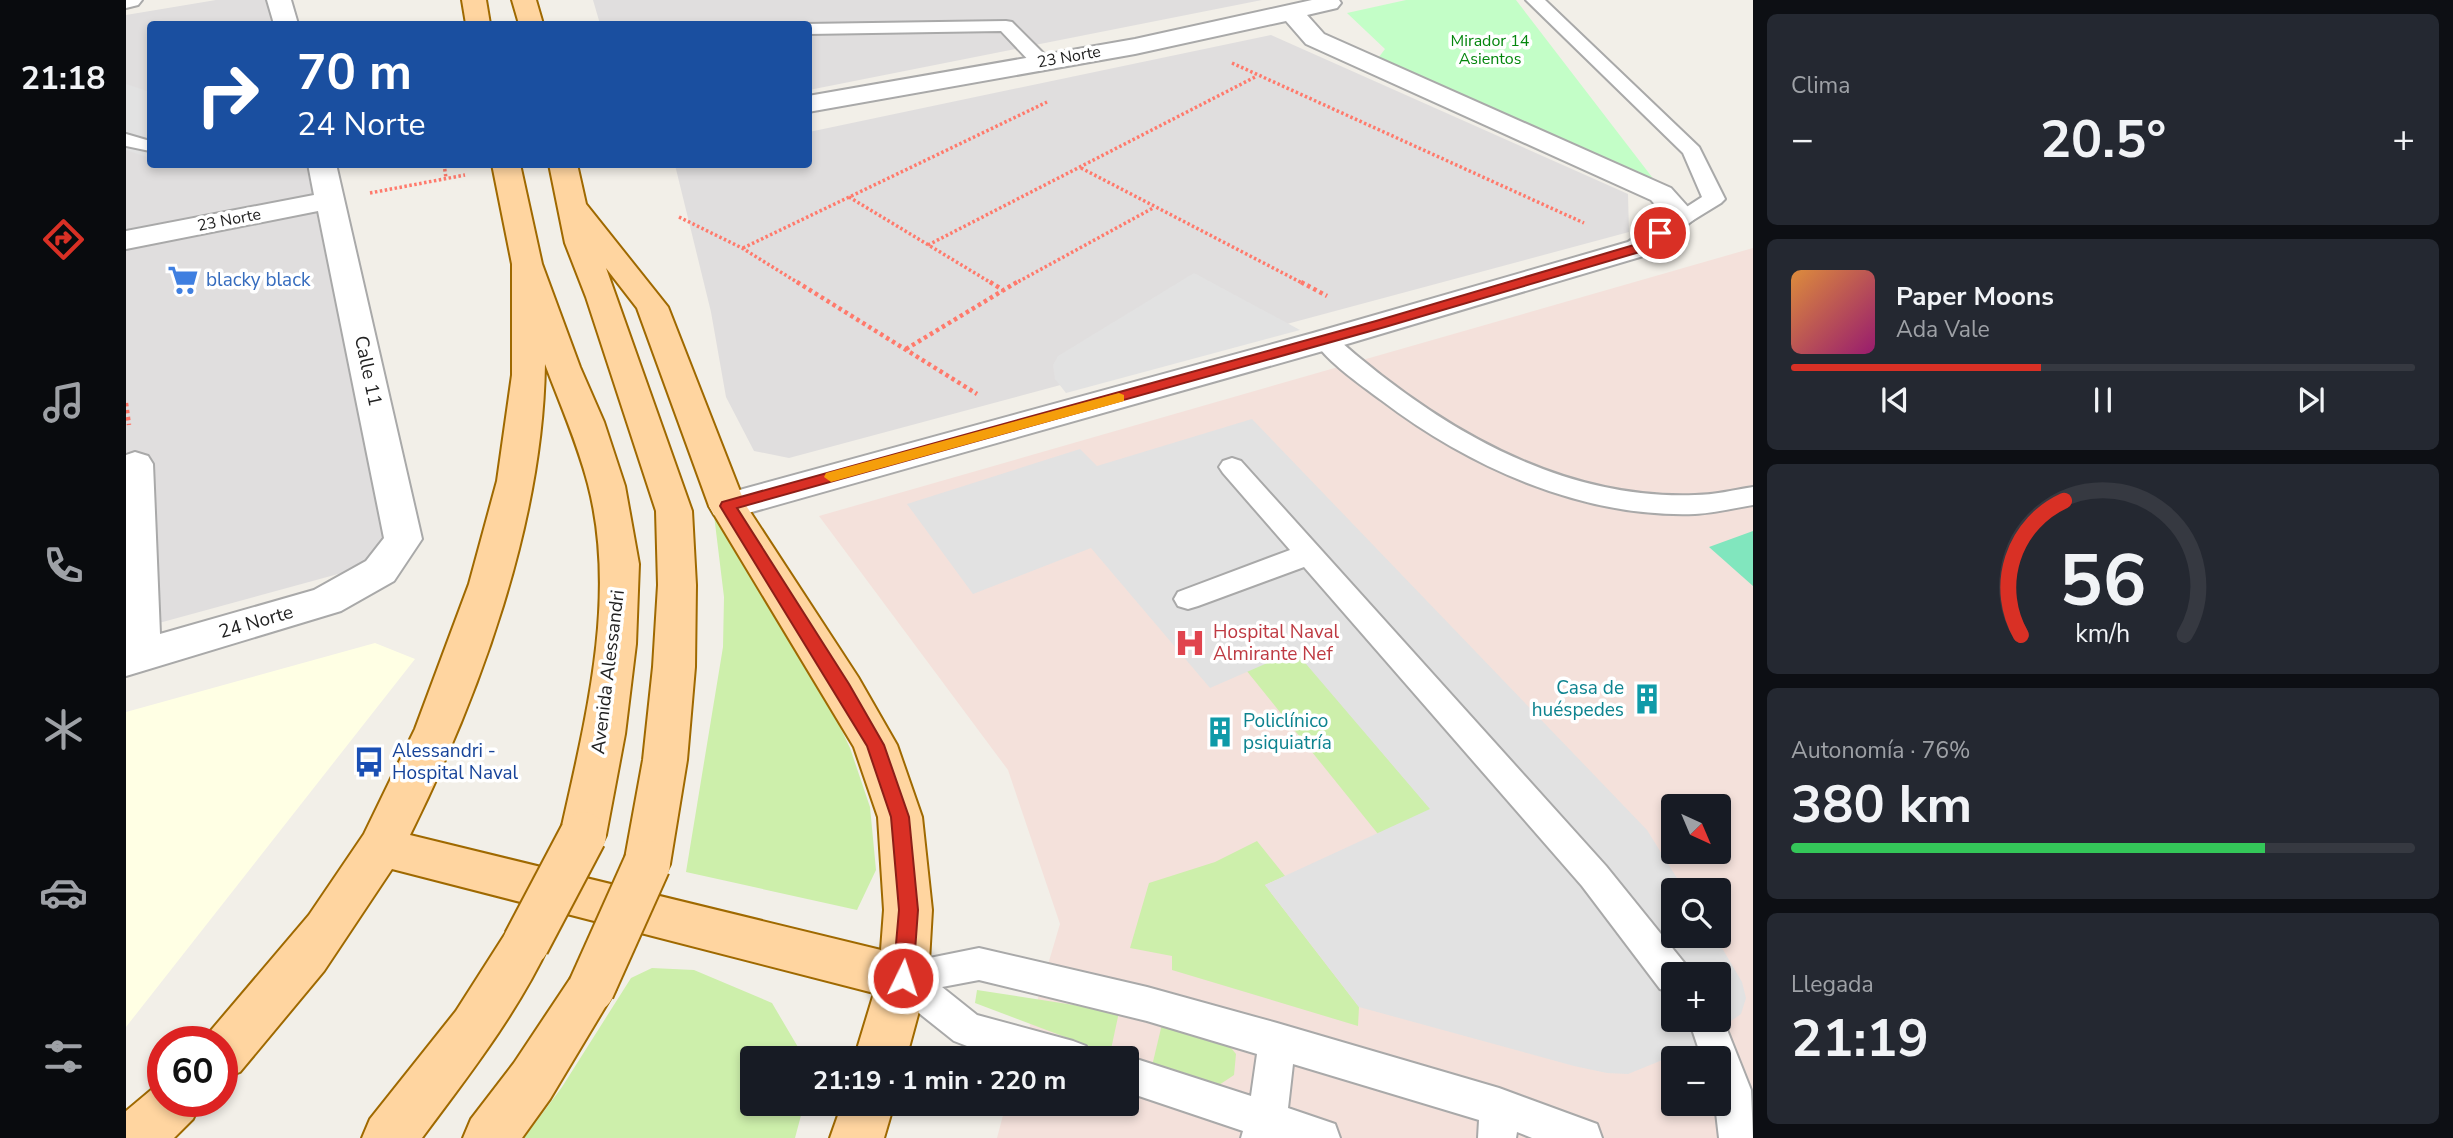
<!DOCTYPE html>
<html lang="es">
<head>
<meta charset="utf-8">
<style>
	body { margin:0; font-family:"Nunito Sans",sans-serif; background:#242831; color:#f1f3f6; height:100vh; display:flex; flex-direction:column; font-size:26px; white-space:nowrap }
	* { box-sizing:border-box; margin:0 }
	p { font-size:23px; color:#9ea1a6 }
	.icon { flex:none; width:38px; height:38px; fill:none; stroke:currentColor; stroke-width:2; stroke-linecap:round; stroke-linejoin:round }
	.map { position:relative; flex:1; overflow:hidden }
	.drawer { display:flex; flex-direction:column; gap:14px; padding:14px; background:#0d0f14; width:700px }
	.drawer>* { flex:none }
	.guide { position:absolute; left:21px; top:21px; width:665px; height:147px; border-radius:7px; box-shadow:0 4px 10px #0003; background:#1a4fa0; color:#fff; overflow:hidden }
	.needle { width:46px; rotate:136deg }
	.buttons { position:absolute; left:1535px; top:794px; display:grid; gap:14px }
	.buttons a { display:grid; place-items:center; width:70px; height:70px; border-radius:7px; background:#171b24; box-shadow:0 4px 10px #0003; font-size:35px }
	.speed { position:absolute; left:21px; top:1026px; display:flex; gap:14px; font-size:35px; font-weight:700; text-align:center }
	.speed>* { display:grid; place-content:center; width:91px; height:91px; border-radius:50%; background:#171b24; box-shadow:0 4px 10px #0003; line-height:1 }
	.speed .limit { border:10px solid #d22; background:#fff; color:#111 }
	.pin { position:absolute; display:grid; place-items:center; width:60px; height:60px; color:#fff; margin:-30px; border:4px solid #fff; border-radius:50%; box-shadow:0 2px 7px #0007 }
	.me { position:absolute; width:77px; margin:-38px; rotate:4deg; stroke-linejoin:round; filter:drop-shadow(0 0 5px #0008) }
	.turn { display:flex; align-items:center; gap:24px; height:147px; padding:0 35px; font-size:32px }
	.turn .icon { width:91px; height:91px; stroke-width:2.5 }
	.turn b { display:block; font-size:49px; line-height:60px }
	.big { font-size:52px; font-weight:700; line-height:1.1 }
	.drawer .card { flex:1; display:flex; flex-direction:column; justify-content:center; gap:10px; min-width:0; padding:0 24px; border-radius:10px; background:#242831 }
	.drawer .dial { align-items:center; gap:0 }
	.dial svg { height:182px; overflow:visible; fill:none; stroke:#363941; stroke-width:7; stroke-linecap:round; text-anchor:middle }
	.dial text { fill:#f1f3f6; stroke:none }
	.song { display:flex; align-items:center; gap:21px }
	.cover { width:84px; height:84px; border-radius:10px; background:linear-gradient(135deg,hsl(30 70% 55%),hsl(320 70% 35%)) }
	.played { height:7px; border-radius:4px; background:linear-gradient(90deg,#d93025 40%,#363941 40%) }
	.keys { display:flex; justify-content:space-around; direction:ltr }
	.heat { display:flex; justify-content:space-between; align-items:center; font-size:38px; direction:ltr }
	.charge { height:10px; border-radius:5px; background:linear-gradient(90deg,#34c759 76%,#363941 0) }
	.trip { position:absolute; left:614px; top:1046px; width:399px; height:70px; border-radius:7px; background:#171b24; box-shadow:0 4px 10px #0003; font-weight:700; line-height:70px; text-align:center }
	main { display:flex; flex:1; min-height:0 }
	.dock { display:flex; flex-direction:column; width:126px; justify-content:space-around; align-items:center; background:#090b0e; color:#9ea1a6 }
	.dock .icon { width:49px; height:49px }
	.dock .on { color:#d93025 }
	.dock b { font-size:32px; color:#f1f3f6 }
	.map>svg:first-child { display:block }
</style>
</head>
<body>
<main>
<nav class="dock">
<b>21:18</b>
<svg class="icon on" aria-label="directions" viewBox="0 0 24 24"><path d="M12 3l9 9-9 9-9-9zM9 14v-3h6M13 9l2 2-2 2"/></svg>
<svg class="icon" aria-label="music" viewBox="0 0 24 24"><path d="M9 18V5l10-2v13"/><circle cx="6" cy="18" r="3"/><circle cx="16" cy="16" r="3"/></svg>
<svg class="icon" aria-label="phone" viewBox="0 0 24 24"><path d="M5 4h4l2 5-3 2q2 4 5 5l2-3 5 2v4C11 20 4 13 5 4z"/></svg>
<svg class="icon" aria-label="climate" viewBox="0 0 24 24"><path d="M12 3v18M4 7l16 10M4 17L20 7"/></svg>
<svg class="icon" aria-label="car" viewBox="0 0 24 24"><path d="M5 17H2v-5l4-1 3-4h7l3 4 3 1v5h-3M9 17h6M6 11h13"/><circle cx="7" cy="17" r="2"/><circle cx="17" cy="17" r="2"/></svg>
<svg class="icon" aria-label="filters" viewBox="0 0 24 24"><path d="M4 7h16M4 17h16"/><circle cx="9" cy="7" r="2"/><circle cx="15" cy="17" r="2"/></svg>
</nav>
<div class="map">
<svg width="1627" height="1138" viewBox="0 0 1627 1138">
	<rect width="100%" height="100%" fill="#f2efe8"/>
	<g fill="#e0dede">
		<polygon points="90,0 142,0 147,24 24,24 24,164 180,165 261,540 245,565 0,632 0,15"/>
		<polygon points="467,0 1136,0 683,90 682,24 474,24"/>
		<polygon points="1145,35 1502,194 1503,232 663,458 628,451 600,397 585,312 549,165 682,164 683,132"/>
	</g>
	<polygon fill="#ffffe4" points="249,643 289,659 0,1027 0,712"/>
	<path fill="#f4e1db" fill-rule="evenodd" d="M 1627,248 L 1627,1138 L 871,1138 L 880,1104 L 1001,1104 L 1001,1059 L 894,1059 L 934,924 L 882,770 L 693,516 ZM 1547,807 L 1592,807 L 1592,852 L 1547,852 ZM 1547,891 L 1592,891 L 1592,936 L 1547,936 ZM 1547,975 L 1592,975 L 1592,1020 L 1547,1020 ZM 1547,1059 L 1592,1059 L 1592,1104 L 1547,1104 Z"/>
	<g fill="#cdefab">
		<polygon points="588,515 609,526 689,674 724,748 744,807 750,870 731,910 560,872 597,647 598,597"/>
		<polygon points="1169,650 1325,833 1314,911 1120,670"/>
		<polygon points="1131,841 1159,876 1139,885 1233,1007 1232,1026 1046,970 1046,956 1004,948 1023,883 1089,862"/>
		<polygon points="526,968 568,970 646,1003 679,1059 626,1059 626,1104 678,1104 669,1138 398,1138 436,1087 505,978"/>
		<polygon points="851,990 993,1012 984,1054 849,1003"/>
		<polygon points="1036,1024 1101,1043 1110,1054 1108,1075 1093,1085 1026,1066"/>
	</g>
	<polygon fill="#c3fec7" points="1280,0 1390,0 1529,181 1253,57 1259,49 1221,13"/>
	<polygon fill="#81e6be" points="1627,531 1627,586 1583,547"/>
	<g fill="#e2e2e2" fill-rule="evenodd">
		<polygon points="0,84 24,92 24,158 0,150"/>
		<polygon points="1068,273 1174,330 940,393 929,379 927,365 932,356"/>
		<path d="M 1126,419 L 1521,830 L 1559,891 L 1547,891 L 1547,936 L 1589,936 L 1616,982 L 1620,998 L 1615,1014 L 1566,1048 L 1502,1074 L 1481,1073 L 1448,1066 L 1233,1007 L 1139,885 L 1304,809 L 1169,651 L 1084,688 L 965,548 L 847,594 L 781,504 L 954,449 L 971,466 ZM 1547,975 L 1592,975 L 1592,1020 L 1547,1020 Z"/>
	</g>
	<g fill="none" stroke-linecap="round" stroke-linejoin="round">
		<g stroke="#a9a9a9" stroke-width="4">
			<g id="lane">
				<polygon points="1400,0 1419,0 1573,147 1599,199 1595,203 1564,222 1548,222 1545,217 1576,197 1557,153"/>
				<polygon points="880,21 886,22 922,58 924,62 922,66 908,66 875,31 682,34 682,24 679,24"/>
				<polygon points="0,134 24,141 24,151 0,146"/>
				<path d="M 1199,333 L 1207,335 C 1307,424 1430,500 1569,495 C 1588,495 1608,490 1627,487 L 1627,505 C 1608,508 1588,513 1569,514 C 1456,518 1343,467 1255,400 C 1232,383 1203,363 1187,340 L 1191,335 Z"/>
				<polygon points="1106,458 1115,461 1480,866 1560,965 1564,975 1547,975 1547,993 1534,989 1456,886 1178,567 1072,606 1062,609 1052,606 1048,599 1052,592 1164,550 1097,473 1093,467 1097,461"/>
				<polygon points="853,948 1021,987 1151,1023 1373,1088 1471,1124 1476,1138 1406,1138 1391,1132 1390,1138 1352,1138 1353,1120 1167,1064 1162,1108 1209,1124 1214,1138 1115,1138 1117,1131 1001,1092 1001,1059 994,1059 1001,1056 1125,1096 1131,1054 1021,1021 853,980 816,987 851,1015 947,1041 960,1046 966,1059 884,1059 841,1046 828,1041 764,990 759,978 764,966"/>
				<polygon points="1592,1007 1625,1090 1627,1138 1593,1138 1589,1104 1592,1104 1592,1059 1576,1059 1563,1020 1592,1020"/>
			</g>
		</g>
		<g stroke="#a9a9a9" stroke-width="4">
			<g id="street">
				<polygon points="0,0 16,0 12,5 0,8"/>
				<polygon points="141,0 165,0 172,24 148,24"/>
				<polygon points="1186,0 1213,0 1215,3 1211,8 1181,15 1198,34 1545,188 1571,217 1524,254 1211,347 601,519 588,515 583,506 588,497 1187,333 1502,242 1539,216 1525,200 1180,44 1160,21 1009,54 682,112 682,96 1009,39"/>
				<polygon points="182,164 210,164 296,539 268,581 215,611 0,676 0,455 9,452 22,456 27,464 34,634 188,590 240,561 258,538 192,211 0,249 0,231 188,195"/>
			</g>
		</g>
		<g stroke="#9f6900" stroke-width="4">
			<g id="primary">
				<polygon points="336,0 360,0 364,24 340,24"/>
				<polygon points="386,0 410,0 417,24 393,24"/>
				<path d="M 366,164 L 394,164 L 416,264 L 454,367 L 478,422 L 499,486 L 513,564 L 510,644 L 499,734 L 480,835 L 473,849 L 457,854 L 441,849 L 434,835 C 459,722 492,598 462,484 C 451,442 434,404 419,364 C 417,522 354,694 284,835 L 755,950 L 758,910 L 752,817 L 728,747 L 583,506 L 511,308 L 480,268 L 566,511 L 570,585 L 569,667 L 561,760 L 544,864 L 537,878 L 521,884 L 505,878 L 498,864 L 517,760 L 527,667 L 532,585 L 530,511 L 460,297 L 439,243 L 423,164 L 451,164 L 460,204 L 542,307 L 619,504 L 732,677 L 771,745 L 796,817 L 806,910 L 802,978 L 780,1059 L 728,1059 L 748,993 L 266,869 L 198,971 L 114,1072 L 96,1079 L 96,1041 L 76,1041 L 183,915 L 238,834 L 289,729 L 343,584 L 371,481 L 386,375 L 386,264 Z"/>
				<path d="M 400,921 L 417,928 L 424,943 C 391,1014 342,1076 296,1138 L 236,1138 L 244,1119 L 330,1011 L 383,928 Z"/>
				<polygon points="465,966 482,973 490,989 424,1099 396,1138 337,1138 345,1119 388,1063 448,973"/>
				<polygon points="37,1080 37,1101 75,1101 67,1119 48,1138 0,1138 0,1111"/>
				<polygon points="716,1104 768,1104 758,1138 704,1138"/>
			</g>
		</g>
		<g stroke="#ff7a6c" stroke-width="3.5" stroke-dasharray="2.5 2.5" stroke-linecap="butt">
			<polyline points="1106,63 1458,223"/>
			<polyline points="318,164 320,178"/>
			<polyline points="955,168 1178,284"/>
			<polyline points="244,193 339,175"/>
			<polyline points="723,197 867,284"/>
			<polyline points="553,217 616,248 674,284"/>
			<polyline points="802,245 1131,76"/>
			<polyline points="617,248 921,102"/>
			<polyline points="888,284 1027,208"/>
		</g>
		<g stroke="#ff7a6c" stroke-width="4.5" stroke-dasharray="3.5 3.5" stroke-linecap="butt">
			<polyline points="671,282 851,394"/>
			<polyline points="864,282 877,290"/>
			<polyline points="1175,282 1201,296"/>
			<polyline points="780,349 891,282"/>
			<polyline points="0,403 3,425"/>
		</g>
		<use href="#lane" fill="#fff" fill-rule="evenodd"/>
		<use href="#street" fill="#fff" fill-rule="evenodd"/>
		<use href="#primary" fill="#ffd5a0" fill-rule="evenodd"/>
		<g stroke="#9f6900" stroke-width="50" stroke-linecap="butt">
			<g id="primary-bridge">
				<polyline points="400,943 457,835"/>
				<polyline points="465,989 521,864"/>
			</g>
		</g>
		<use href="#primary-bridge" stroke="#ffd5a0" stroke-width="46"/>
	</g>
	<polygon fill="#d93025" stroke="#8d1f18" stroke-width="2" points="1534,229 1540,233 1539,235 1517,251 1259,327 611,508 723,684 758,745 783,817 792,910 787,978 785,984 777,987 770,984 767,978 773,910 765,817 741,746 594,506 596,502 1250,321 1508,245"/>
	<polygon fill="#f59e0b" points="993,393 998,395 998,401 705,482 698,477 700,473"/>
	<defs>
		<g id="supermarket-bare" transform="scale(2.415)"><path d="M-6-5.5h2.5l.6 2H6L4.5 2H-2.5L-4.4-4H-6ZM-1.5 3.2a1.3 1.3 0 1 0 .1 0ZM3 3.2a1.3 1.3 0 1 0 .1 0Z" fill="#3f7fe0" stroke="#fff" stroke-width="2.5" paint-order="stroke"/></g>
		<g id="hospital-bare" transform="scale(2.415)"><path d="M-5-5h3v3.5h4V-5h3V5h-3V1.5h-4V5h-3Z" fill="#e0444e" stroke="#fff" stroke-width="2.5" paint-order="stroke"/></g>
		<g id="building-bare" transform="scale(2.415)"><path d="M-4-6H4V6H1V3H-1V6H-4ZM-2.5-4.3h1.7v1.8h-1.7ZM.8-4.3h1.7v1.8H.8ZM-2.5-1h1.7V.8h-1.7ZM.8-1h1.7V.8H.8Z" fill="#0f9aa8" stroke="#fff" stroke-width="2.5" paint-order="stroke"/></g>
		<g id="bus-bare" transform="scale(2.415)"><path d="M-5-6H5V4H4V6H2V4H-2V6H-4V4H-5ZM-3.5-4V0h7V-4ZM-3.5 1.2v1.5H-2V1.2ZM2 1.2v1.5H3.5V1.2Z" fill="#1a4fb4" stroke="#fff" stroke-width="2.5" paint-order="stroke"/></g>
	</defs>
	<g fill-rule="evenodd">
		<use href="#supermarket-bare" x="57" y="280"/>
		<use href="#hospital-bare" x="1064" y="643"/>
		<use href="#building-bare" x="1521" y="699"/>
		<use href="#building-bare" x="1094" y="732"/>
		<use href="#bus-bare" x="243" y="762"/>
	</g>
	<g text-anchor="middle" dominant-baseline="central" stroke-width="7" stroke-linejoin="round" paint-order="stroke">
		<g font-size="16" fill="#04860d" stroke="#fff">
			<text x="1364" y="41">Mirador 14<tspan x="1364" dy="18">Asientos</tspan></text>
		</g>
		<g font-size="16" fill="#222" stroke="#fff">
			<text transform="translate(943 57) rotate(-10)">23 Norte</text>
			<text transform="translate(103 220) rotate(-11)">23 Norte</text>
		</g>
		<g font-size="19" fill="#366cbe" stroke="#fff" text-anchor="start">
			<text x="80" y="280">blacky black</text>
		</g>
		<g font-size="19" fill="#222" stroke="#fff">
			<text transform="translate(242 371) rotate(78)">Calle 11</text>
			<text transform="translate(130 622) rotate(-16)">24 Norte</text>
			<text transform="translate(482 672) rotate(-83)">Avenida Alessandri</text>
		</g>
		<g font-size="19" fill="#be3a42" stroke="#fff" text-anchor="start">
			<text x="1087" y="632">Hospital Naval<tspan x="1087" dy="22">Almirante Nef</tspan></text>
		</g>
		<g font-size="19" fill="#0d838f" stroke="#fff" text-anchor="end">
			<text x="1498" y="688">Casa de<tspan x="1498" dy="22">huéspedes</tspan></text>
			<text x="1117" y="721" text-anchor="start">Policlínico<tspan x="1117" dy="22">psiquiatría</tspan></text>
		</g>
		<g font-size="19" fill="#164399" stroke="#fff" text-anchor="start">
			<text x="266" y="751">Alessandri -<tspan x="266" dy="22">Hospital Naval</tspan></text>
		</g>
	</g>
</svg>
<div class="buttons">
<a><svg class="needle" viewBox="-14 -14 28 28"><path d="M0-13l5 13h-10z" fill="#e53935"/><path d="M0 13l5-13h-10z" fill="#9ea1a6"/></svg></a>
<a><svg class="icon" aria-label="search" viewBox="0 0 24 24"><circle cx="10" cy="10" r="6"/><path d="M15 15l6 6"/></svg></a>
<a>+</a>
<a>−</a>
</div>
<div class="speed"><div class="limit">60</div></div>
<div class="pin" style="left:1534px;top:233px;background:#d93025"><svg class="icon" aria-label="arrive" viewBox="0 0 24 24"><path d="M6 21V4h12l-3 4 3 4H6"/></svg></div>
<svg class="me" style="left:777px;top:978px" viewBox="-20 -20 40 40"><circle r="17" fill="#d93025" stroke="#fff" stroke-width="3"/><path d="M0-11L8 9 0 5-8 9z" fill="#fff"/></svg>
<div class="trip">21:19 · 1 min · 220 m</div>
<div class="guide">
<div class="turn"><svg class="icon" aria-label="right" viewBox="0 0 24 24"><path d="M7 20v-9h11M14 6l5 5-5 5"/></svg><div><b>70 m</b>24 Norte</div></div>
</div>
</div>
<section class="drawer">
<div class="card"><p>Clima</p>
<div class="heat"><a>−</a><b class="big">20.5°</b><a>+</a></div>
</div>
<div class="card">
<div class="song"><i class="cover"></i><div><b>Paper Moons</b><p>Ada Vale</p></div></div>
<div class="played"></div>
<div class="keys"><svg class="icon" aria-label="previous" viewBox="0 0 24 24"><path d="M18 5L8 12l10 7zM5 5v14"/></svg><svg class="icon" aria-label="pause" viewBox="0 0 24 24"><path d="M8 5v14M16 5v14"/></svg><svg class="icon" aria-label="next" viewBox="0 0 24 24"><path d="M6 5l10 7-10 7zM19 5v14"/></svg></div>
</div>
<div class="card dial"><svg viewBox="0 0 100 80">
<path d="M14 69A42 42 0 1 1 86 69"/>
<path d="M14 69A42 42 0 0 1 33 10" stroke="#d93025"/>
<text x="50" y="56" font-size="32" font-weight="700">56</text>
<text x="50" y="72" font-size="11">km/h</text>
</svg></div>
<div class="card"><p>Autonomía · 76%</p><b class="big">380 km</b><div class="charge"></div></div>
<div class="card"><p>Llegada</p><b class="big">21:19</b></div>
</section>
</main>
</body>
</html>
